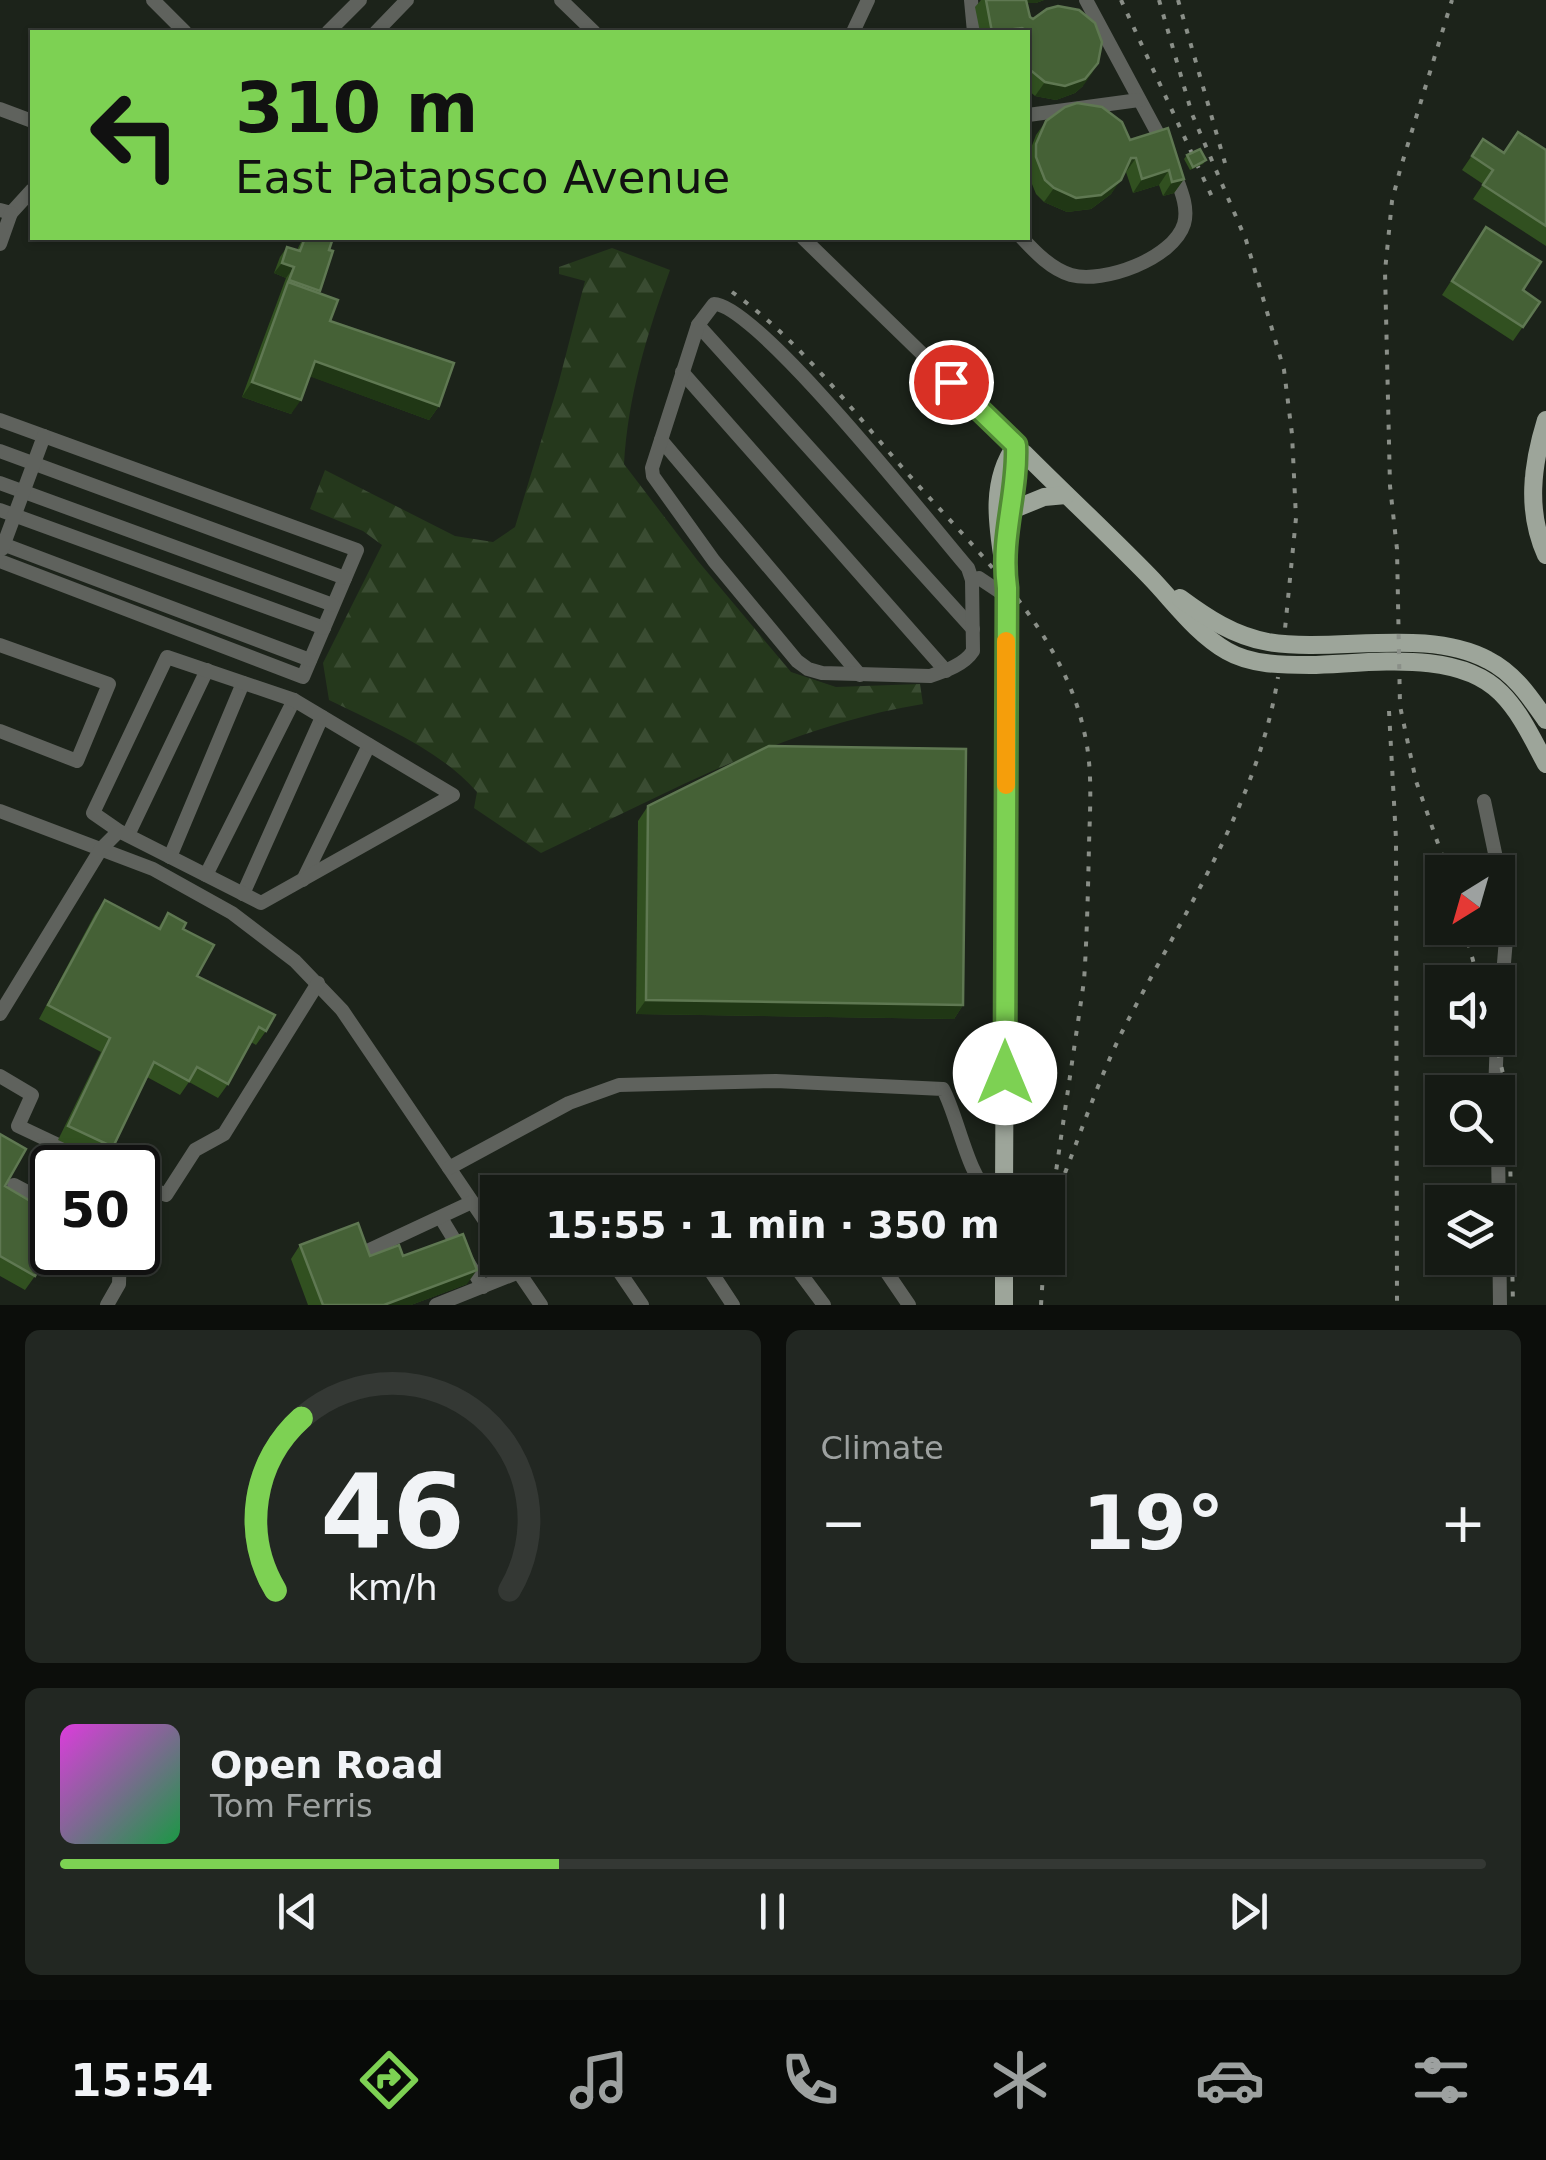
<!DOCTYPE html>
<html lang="en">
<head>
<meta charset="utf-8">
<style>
	body { margin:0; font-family:"DejaVu Sans",sans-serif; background:#222722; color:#f1f3f6; height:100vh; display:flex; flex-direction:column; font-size:38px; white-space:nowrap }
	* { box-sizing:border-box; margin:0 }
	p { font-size:32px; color:#9da1a0 }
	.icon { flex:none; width:55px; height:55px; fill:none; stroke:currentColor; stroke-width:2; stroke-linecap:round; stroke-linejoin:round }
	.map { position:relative; height:1305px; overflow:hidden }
	.panel { display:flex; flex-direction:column; gap:25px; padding:25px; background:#0c0e0b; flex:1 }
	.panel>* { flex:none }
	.banner { position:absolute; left:30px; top:30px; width:1000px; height:210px; border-radius:0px; box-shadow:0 2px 8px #0004,0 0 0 2px #343834; background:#7dd153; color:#111; overflow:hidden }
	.needle { width:65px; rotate:217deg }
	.fabs { position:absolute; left:1425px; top:855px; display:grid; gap:20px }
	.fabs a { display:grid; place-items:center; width:90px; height:90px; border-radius:0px; background:#151a14; box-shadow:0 2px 8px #0004,0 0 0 2px #343834; font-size:50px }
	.speed { position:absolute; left:30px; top:1145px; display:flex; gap:20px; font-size:50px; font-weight:700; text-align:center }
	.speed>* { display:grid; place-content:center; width:130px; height:130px; border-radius:50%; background:#151a14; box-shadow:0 2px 8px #0004,0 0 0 2px #343834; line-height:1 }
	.speed .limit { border:5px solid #111; border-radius:15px; background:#fff; color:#111 }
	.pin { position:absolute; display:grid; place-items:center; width:85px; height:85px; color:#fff; margin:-42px; border:5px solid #fff; border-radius:50%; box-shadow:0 2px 10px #0007 }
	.me { position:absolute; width:110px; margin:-55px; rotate:0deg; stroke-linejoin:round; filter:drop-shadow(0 0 8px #0008) }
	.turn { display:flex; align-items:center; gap:35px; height:210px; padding:0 40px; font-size:45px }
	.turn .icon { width:130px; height:130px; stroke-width:2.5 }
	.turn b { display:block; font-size:70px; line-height:85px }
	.big { font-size:75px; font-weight:800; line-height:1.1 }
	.panel .widget { flex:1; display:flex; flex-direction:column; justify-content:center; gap:15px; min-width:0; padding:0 35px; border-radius:15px; background:#222722 }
	.panel .dial { align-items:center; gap:0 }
	.dial svg { height:260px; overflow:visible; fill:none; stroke:#343834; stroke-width:7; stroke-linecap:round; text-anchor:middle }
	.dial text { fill:#f1f3f6; stroke:none }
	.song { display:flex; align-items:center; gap:30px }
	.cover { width:120px; height:120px; border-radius:15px; background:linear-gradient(135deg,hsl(300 70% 55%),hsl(140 70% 35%)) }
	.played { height:10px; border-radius:5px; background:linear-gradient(90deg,#7dd153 35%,#343834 35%) }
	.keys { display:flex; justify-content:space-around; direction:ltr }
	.heat { display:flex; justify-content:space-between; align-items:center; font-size:55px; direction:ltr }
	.panel .tiles { flex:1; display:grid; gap:25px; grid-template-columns:1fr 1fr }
	.widget:last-child { grid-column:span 2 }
	.trip { position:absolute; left:480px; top:1175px; width:585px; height:100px; border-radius:0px; background:#151a14; box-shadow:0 2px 8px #0004,0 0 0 2px #343834; font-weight:800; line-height:100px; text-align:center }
	.dock { display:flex; height:160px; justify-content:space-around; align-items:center; background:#080a08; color:#9da1a0 }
	.dock .icon { width:70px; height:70px }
	.dock .selected { color:#7dd153 }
	.dock b { font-size:45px; color:#f1f3f6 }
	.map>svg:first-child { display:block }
</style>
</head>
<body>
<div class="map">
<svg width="1546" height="1305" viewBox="0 0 1546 1305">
	<defs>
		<pattern id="forest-firs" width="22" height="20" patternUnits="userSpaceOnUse" patternTransform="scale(2.5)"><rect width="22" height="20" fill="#25381c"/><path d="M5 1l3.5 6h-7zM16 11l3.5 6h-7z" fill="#3a4c32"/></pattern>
	</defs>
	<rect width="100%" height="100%" fill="#1c231a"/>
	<path fill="url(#forest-firs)" d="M 612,248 L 670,270 C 647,334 628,396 624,464 L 698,561 L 791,672 L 836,687 L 920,684 L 923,704 C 786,726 665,794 541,853 L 474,808 L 477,792 C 438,748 381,726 329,700 L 323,663 L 382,545 L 363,531 L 310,509 L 325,470 L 455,536 L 493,542 L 515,527 L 558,385 L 585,281 L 559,274 L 559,267 Z"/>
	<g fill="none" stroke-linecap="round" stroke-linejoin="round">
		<g stroke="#5f625d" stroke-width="14">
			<polyline points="153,0 185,32"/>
			<polyline points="561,0 594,32"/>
			<polyline points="971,0 974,32"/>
			<polyline points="1086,0 1165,147"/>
			<polyline points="328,32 360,0"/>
			<polyline points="376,32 407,0"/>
			<polyline points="853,32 868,0"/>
			<polyline points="0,109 32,121"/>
			<polyline points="1028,115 1139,100"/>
			<polyline points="0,210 11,213 32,190"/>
			<polyline points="803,238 1020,449"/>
			<path d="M 1022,238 C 1035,252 1051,269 1071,275 C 1103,284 1173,259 1184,224 C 1189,207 1180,188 1174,172"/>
			<polyline points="0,244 11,213"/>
			<polyline points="698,325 973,629"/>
			<polyline points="682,372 946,671"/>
			<polyline points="0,420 357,550 303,677 0,561"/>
			<polyline points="661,440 860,675"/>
			<polyline points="0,451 345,578"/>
			<polyline points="0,483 333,605"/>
			<polyline points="0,510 324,628"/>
			<polyline points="0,543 310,660"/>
			<polyline points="2,549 44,436"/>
			<path d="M 972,580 L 973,651 C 964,665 945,671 930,676 L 822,673 L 808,669 L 797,661 L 714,561 L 653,476 L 652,468 L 698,325 L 714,304 C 757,304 931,525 968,568 L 972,580 L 979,578 L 1006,596"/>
			<polyline points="0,645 109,684 77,761 0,731"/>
			<polyline points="1484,801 1508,915 1498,1035"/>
			<polyline points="0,811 153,869 232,913 295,961 342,1010 498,1240"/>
			<polyline points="128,835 207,670"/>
			<polyline points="170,857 243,683"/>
			<polyline points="206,875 294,700"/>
			<polyline points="303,880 369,745"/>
			<polyline points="243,894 322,717"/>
			<polyline points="0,1014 101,849 119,831 93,813 167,657 294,700 453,795 261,903 119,831"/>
			<polyline points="0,1076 32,1095 18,1126 107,1168"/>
			<polyline points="1495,1092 1497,1038"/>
			<polyline points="1498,1143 1500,1305"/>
			<path d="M 449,1168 L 569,1103 L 619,1085 L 776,1081 L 943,1089 C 958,1117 968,1176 989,1192"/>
			<polyline points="138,1182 166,1195 195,1150 224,1134 318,983"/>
			<polyline points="14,1185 52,1205"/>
			<polyline points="566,1192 565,1190 576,1182 826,1183 833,1192"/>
			<polyline points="441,1218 483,1287"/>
			<polyline points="365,1252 472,1202"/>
			<polyline points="509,1258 541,1305"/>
			<polyline points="610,1258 642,1305"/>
			<polyline points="702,1258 733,1305"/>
			<polyline points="789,1258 824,1305"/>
			<polyline points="877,1258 909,1305"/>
			<polyline points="107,1305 119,1284 120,1252"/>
			<polyline points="436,1305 519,1272"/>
		</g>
		<g stroke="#9da59a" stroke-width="18">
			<path d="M 1546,420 C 1532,465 1526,511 1546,555"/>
			<path d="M 1024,453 C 1066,495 1109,535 1150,577 C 1175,603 1196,633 1227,651 C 1251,665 1283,665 1310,665 C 1367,664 1457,648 1501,693 C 1521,713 1533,740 1546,764"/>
			<polyline points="1008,509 1017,472 1016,446"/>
			<polyline points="1007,512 1044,497 1066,495"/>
			<path d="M 1180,598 C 1207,618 1234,636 1268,642 C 1337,653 1426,627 1488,660 C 1514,673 1530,697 1546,720"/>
			<path d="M 1004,1192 L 1007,588 C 1001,540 985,488 1016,445"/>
			<polyline points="1004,1305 1004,1258"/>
		</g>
		<g stroke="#8a8f88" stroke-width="4" stroke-dasharray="5 10" stroke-linecap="butt">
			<polyline points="1121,0 1213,199"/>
			<polyline points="1159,0 1192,114 1246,240 1284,370 1292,434 1296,518 1285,629"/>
			<polyline points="1178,0 1225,163"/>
			<path d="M 732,292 C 798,339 848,405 901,466 C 969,544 1061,626 1084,731 C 1093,768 1090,807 1089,845 C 1088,890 1087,936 1084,981 L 1048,1226"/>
			<polyline points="1389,711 1396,839 1397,1305"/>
			<polyline points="1448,872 1416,781 1400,706 1397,549 1390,486 1385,271 1392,201 1400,170 1452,0"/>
			<polyline points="1464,928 1479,982"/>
			<polyline points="1495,1038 1509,1101 1513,1305"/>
			<path d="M 1065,1173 C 1083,1126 1100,1077 1122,1032 C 1180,918 1258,805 1278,677"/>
			<polyline points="1041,1305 1044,1258"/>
		</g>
	</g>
	<g fill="#315020">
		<polygon points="981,0 1044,0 1036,3 1027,3 1030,17 1083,86 1075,93 1056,100 1035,96 1028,90 1028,32 980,32 975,7"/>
		<polygon points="1046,121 1130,140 1184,179 1174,193 1163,196 1159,185 1133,193 1126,172 1124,172 1111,194 1091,209 1067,212 1044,202 1036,194 1028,174 1028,156 1036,135"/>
		<polygon points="1483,139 1504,152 1546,150 1546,246 1473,199 1483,184 1462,170"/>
		<polygon points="1187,155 1206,160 1203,164 1190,170 1184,159"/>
		<polygon points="1486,227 1523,290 1540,302 1513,341 1442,295"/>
		<polygon points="303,238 333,238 319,293 330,321 439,406 429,420 310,376 291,414 242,397 286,278 274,273 280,257 287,247 297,250"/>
		<polygon points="648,806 963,1005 954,1019 636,1014 638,821"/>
		<polygon points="105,900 158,928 168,913 183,929 197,976 266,1031 256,1045 251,1042 228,1084 218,1098 189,1082 180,1095 147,1077 113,1147 103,1161 58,1140 101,1052 39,1019 95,914"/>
		<polygon points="0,1134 5,1186 35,1276 25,1290 0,1276"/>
		<polygon points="300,1245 370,1256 403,1256 467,1284 411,1305 308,1305 291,1259"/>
	</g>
	<g fill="#203715">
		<polygon points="1019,0 1044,0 1036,3 1017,3"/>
		<polygon points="1022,28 1018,32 994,32"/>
		<polygon points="1093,72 1083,86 1075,93 1056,100 1035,96 1045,82"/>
		<polygon points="1131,158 1136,158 1126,172 1121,172"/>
		<polygon points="1169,170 1159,185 1133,193 1142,179"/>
		<polygon points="1184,179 1174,193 1163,196 1172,182"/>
		<polygon points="1121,180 1111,194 1091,209 1067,212 1044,202 1054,188"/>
		<polygon points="282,263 294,267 286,278 274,273"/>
		<polygon points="315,361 439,406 429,420 306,375"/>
		<polygon points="252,382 301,400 291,414 242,397"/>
		<polygon points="646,1000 963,1005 954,1019 636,1014"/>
		<polygon points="477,1270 467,1284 411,1305 384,1305"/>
	</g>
	<g fill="#456136" stroke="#5f7852" stroke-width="2.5">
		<polygon points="986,0 1026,0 1030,17 1033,19 1047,9 1058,6 1079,10 1095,23 1102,42 1098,63 1085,79 1065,86 1045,82 1029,69 1028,32 1025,32 1026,30 1022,28 992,32"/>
		<polygon points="1077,103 1102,107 1122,122 1130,140 1168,128 1184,179 1172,182 1169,170 1142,179 1136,158 1131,158 1121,180 1101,195 1076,198 1054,188 1045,180 1036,157 1036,144 1046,121 1065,107"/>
		<polygon points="1518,132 1546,150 1546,226 1483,185 1493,170 1472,156 1483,139 1504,153"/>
		<polygon points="1200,149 1206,160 1193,167 1187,155"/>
		<polygon points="1486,227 1541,262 1523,290 1540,302 1523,327 1452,281"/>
		<polygon points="305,238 333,238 329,250 333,251 320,291 289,280 294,267 282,263 287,247 300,251"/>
		<polygon points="288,282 338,300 330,321 454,363 439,406 315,361 301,400 252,382"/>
		<polygon points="769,746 966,749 963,1005 646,1000 648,806"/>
		<polygon points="105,900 160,929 168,913 186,923 183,929 214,945 197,976 275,1015 266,1031 259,1027 228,1084 197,1067 189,1081 154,1062 113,1147 68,1126 110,1038 48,1005"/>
		<polygon points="0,1134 26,1149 5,1186 52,1214 52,1245 35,1276 0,1256"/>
		<polygon points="358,1223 370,1256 399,1245 403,1256 463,1234 477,1270 384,1305 323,1305 300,1245"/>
	</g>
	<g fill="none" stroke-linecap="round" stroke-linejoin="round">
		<g stroke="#518836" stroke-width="25">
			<path id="route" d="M 951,382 L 1016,445 C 1018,494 1000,536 1007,588 L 1005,1073"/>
		</g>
		<use href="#route" stroke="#7dd153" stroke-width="18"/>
		<polyline stroke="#f59e0b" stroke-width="18" points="1006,785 1006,641"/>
	</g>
</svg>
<div class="fabs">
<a><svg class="needle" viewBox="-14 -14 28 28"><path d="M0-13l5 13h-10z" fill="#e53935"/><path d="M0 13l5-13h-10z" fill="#9da1a0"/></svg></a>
<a><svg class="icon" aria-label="sound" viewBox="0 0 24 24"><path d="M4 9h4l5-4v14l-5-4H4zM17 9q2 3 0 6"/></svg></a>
<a><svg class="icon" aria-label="search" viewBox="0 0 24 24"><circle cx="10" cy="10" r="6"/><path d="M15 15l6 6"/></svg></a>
<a><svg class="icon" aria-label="layers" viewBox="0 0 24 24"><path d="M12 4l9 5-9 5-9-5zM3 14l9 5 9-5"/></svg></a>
</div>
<div class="speed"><div class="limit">50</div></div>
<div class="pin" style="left:951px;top:382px;background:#d93025"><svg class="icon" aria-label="arrive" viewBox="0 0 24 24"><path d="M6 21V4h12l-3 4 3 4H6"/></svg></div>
<svg class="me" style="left:1005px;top:1073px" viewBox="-20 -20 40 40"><circle r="19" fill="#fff"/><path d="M0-13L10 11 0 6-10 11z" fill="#7dd153"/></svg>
<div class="trip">15:55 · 1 min · 350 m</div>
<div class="banner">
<div class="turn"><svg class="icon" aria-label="left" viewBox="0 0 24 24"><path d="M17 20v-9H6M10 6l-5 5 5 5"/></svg><div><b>310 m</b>East Patapsco Avenue</div></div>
</div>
</div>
<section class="panel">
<div class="tiles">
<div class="widget dial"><svg viewBox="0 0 100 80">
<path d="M14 69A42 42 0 1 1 86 69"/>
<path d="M14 69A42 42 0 0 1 22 16" stroke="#7dd153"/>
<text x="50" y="56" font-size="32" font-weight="700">46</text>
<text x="50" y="72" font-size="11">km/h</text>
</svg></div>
<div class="widget"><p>Climate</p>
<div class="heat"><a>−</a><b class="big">19°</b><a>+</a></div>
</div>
<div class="widget">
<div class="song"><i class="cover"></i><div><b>Open Road</b><p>Tom Ferris</p></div></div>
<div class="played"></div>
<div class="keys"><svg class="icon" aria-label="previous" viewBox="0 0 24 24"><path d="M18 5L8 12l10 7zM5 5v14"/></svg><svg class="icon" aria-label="pause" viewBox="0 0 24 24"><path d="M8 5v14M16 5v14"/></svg><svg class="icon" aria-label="next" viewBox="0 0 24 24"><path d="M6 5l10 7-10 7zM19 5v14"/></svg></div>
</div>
</div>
</section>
<nav class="dock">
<b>15:54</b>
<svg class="icon selected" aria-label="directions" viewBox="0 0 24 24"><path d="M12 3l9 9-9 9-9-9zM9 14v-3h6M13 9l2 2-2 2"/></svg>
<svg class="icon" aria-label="music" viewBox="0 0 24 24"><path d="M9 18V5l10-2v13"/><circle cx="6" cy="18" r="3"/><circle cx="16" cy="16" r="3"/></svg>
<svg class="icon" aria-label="phone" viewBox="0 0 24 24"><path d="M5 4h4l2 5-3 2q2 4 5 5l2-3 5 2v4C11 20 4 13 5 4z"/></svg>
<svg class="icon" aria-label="climate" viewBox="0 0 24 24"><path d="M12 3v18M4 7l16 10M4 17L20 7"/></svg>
<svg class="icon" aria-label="car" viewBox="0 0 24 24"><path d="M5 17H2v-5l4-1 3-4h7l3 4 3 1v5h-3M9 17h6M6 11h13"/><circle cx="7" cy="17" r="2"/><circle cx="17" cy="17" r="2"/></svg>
<svg class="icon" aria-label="filters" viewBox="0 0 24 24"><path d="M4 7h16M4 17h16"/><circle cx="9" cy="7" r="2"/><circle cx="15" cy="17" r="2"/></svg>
</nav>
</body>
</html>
